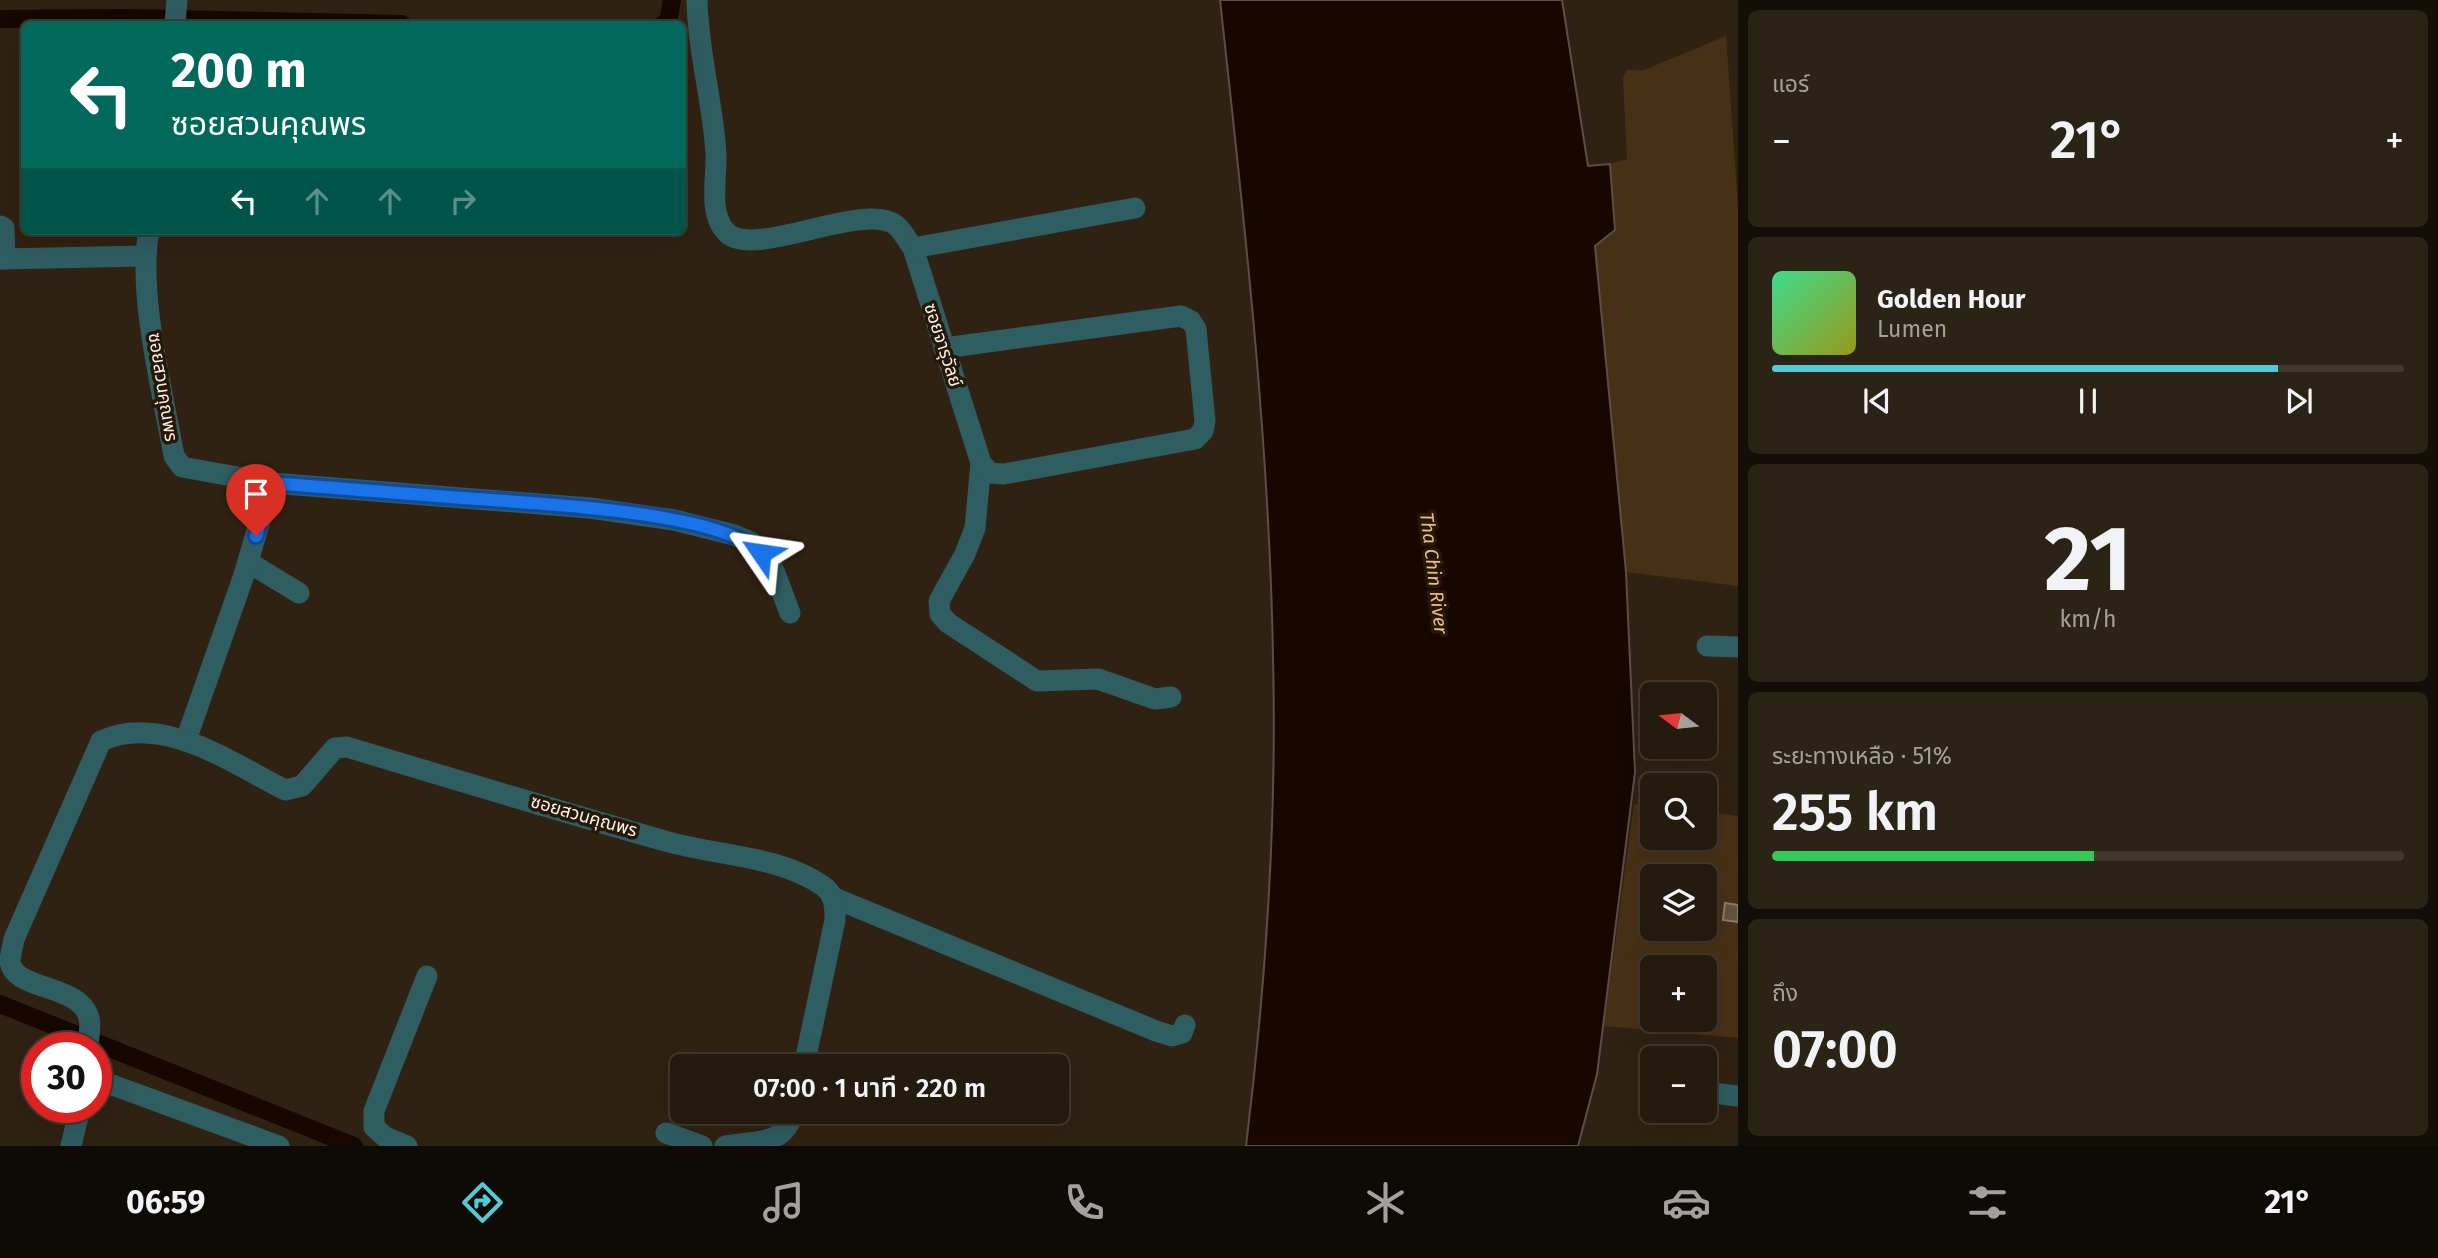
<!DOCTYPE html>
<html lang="th">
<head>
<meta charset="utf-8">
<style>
	body { margin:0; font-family:"Fira Sans","Noto Sans Thai",sans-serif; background:#2c2317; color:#f1f3f6; height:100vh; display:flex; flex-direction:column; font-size:26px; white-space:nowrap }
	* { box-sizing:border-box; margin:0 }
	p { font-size:23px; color:#a3a19e }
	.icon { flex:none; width:38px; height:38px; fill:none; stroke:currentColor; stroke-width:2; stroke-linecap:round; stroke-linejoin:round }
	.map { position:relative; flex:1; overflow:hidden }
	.drawer { display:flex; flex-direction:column; gap:10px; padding:10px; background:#140e08; width:700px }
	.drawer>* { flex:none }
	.guide { position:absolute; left:21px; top:21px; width:665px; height:214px; border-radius:10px; box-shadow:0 7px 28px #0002,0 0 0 2px #41382e; background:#00695c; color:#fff; overflow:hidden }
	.needle { width:46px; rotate:285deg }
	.fabs { position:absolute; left:1640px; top:682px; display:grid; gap:14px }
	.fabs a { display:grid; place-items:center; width:77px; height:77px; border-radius:10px; background:#241a0e; box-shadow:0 7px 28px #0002,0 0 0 2px #41382e; font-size:35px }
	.speed { position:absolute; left:21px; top:1032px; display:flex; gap:14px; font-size:35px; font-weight:700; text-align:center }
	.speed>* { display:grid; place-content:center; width:91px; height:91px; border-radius:50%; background:#241a0e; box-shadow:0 7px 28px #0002,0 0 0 2px #41382e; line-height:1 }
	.speed .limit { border:10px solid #d22; background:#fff; color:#111 }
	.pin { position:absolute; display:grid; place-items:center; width:60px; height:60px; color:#fff; margin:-72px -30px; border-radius:50% 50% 50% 0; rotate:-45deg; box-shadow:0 0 7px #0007 }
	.pin .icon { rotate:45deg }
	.me { position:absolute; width:77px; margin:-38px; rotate:302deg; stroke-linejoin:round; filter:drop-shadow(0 0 5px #0008) }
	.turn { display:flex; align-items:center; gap:24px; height:147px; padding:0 35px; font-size:32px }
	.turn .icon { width:91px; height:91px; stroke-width:2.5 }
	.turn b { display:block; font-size:49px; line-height:60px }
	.lanes { display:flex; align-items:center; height:66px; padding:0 35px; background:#0003; justify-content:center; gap:35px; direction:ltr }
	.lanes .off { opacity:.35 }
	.big { font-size:52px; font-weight:600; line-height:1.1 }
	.drawer .widget { flex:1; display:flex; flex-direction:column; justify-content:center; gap:10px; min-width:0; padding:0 24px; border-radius:10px; background:#2c2317 }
	.drawer .dial { align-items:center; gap:0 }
	.dial b { font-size:91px; line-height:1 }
	.song { display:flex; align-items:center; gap:21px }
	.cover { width:84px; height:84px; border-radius:10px; background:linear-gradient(135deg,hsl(150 70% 55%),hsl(60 70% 35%)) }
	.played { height:7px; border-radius:4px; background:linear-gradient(90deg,#52cbd8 80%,#41382e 80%) }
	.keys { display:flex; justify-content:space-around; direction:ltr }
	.heat { display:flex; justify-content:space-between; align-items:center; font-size:38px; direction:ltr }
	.charge { height:10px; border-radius:5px; background:linear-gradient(90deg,#34c759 51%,#41382e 0) }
	.trip { position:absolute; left:670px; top:1054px; width:399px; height:70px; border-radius:10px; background:#241a0e; box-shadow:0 7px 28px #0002,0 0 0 2px #41382e; font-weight:600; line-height:70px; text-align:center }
	.menu { display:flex; height:112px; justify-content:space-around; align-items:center; background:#0e0a06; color:#a3a19e }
	.menu .icon { width:49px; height:49px }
	.menu .current { color:#52cbd8 }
	.menu b { font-size:32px; color:#f1f3f6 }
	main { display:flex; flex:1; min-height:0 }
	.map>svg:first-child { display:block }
</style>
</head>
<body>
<main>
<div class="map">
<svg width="1738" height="1146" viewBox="0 0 1738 1146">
	<rect width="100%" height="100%" fill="#302212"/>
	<g fill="#473116" fill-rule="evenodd">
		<polygon points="1726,36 1738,208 1738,586 1626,572 1594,246 1615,230 1610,164 1627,159 1623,78 1627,70 1644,70"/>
		<path d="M 1634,804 L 1652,806 L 1652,838 L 1704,838 L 1705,812 L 1738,816 L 1738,1038 L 1604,1026 ZM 1652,877 L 1704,877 L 1704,929 L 1652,929 ZM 1652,968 L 1704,968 L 1704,1020 L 1652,1020 Z"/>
	</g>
	<path fill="#170700" stroke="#5c4e46" stroke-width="2" d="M 1220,0 L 1562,0 L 1588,166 L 1610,164 L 1615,230 L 1595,246 L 1626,572 L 1635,772 L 1597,1074 L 1578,1146 L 1246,1146 C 1266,984 1277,819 1273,656 C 1269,437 1244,218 1220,0 Z"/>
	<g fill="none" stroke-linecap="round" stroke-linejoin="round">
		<g stroke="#170700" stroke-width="18">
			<polyline points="0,19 123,18 402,24"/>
			<polyline points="663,24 668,22 672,0"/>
			<polyline points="0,1004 354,1146"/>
		</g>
	</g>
	<polygon fill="#635341" stroke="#8e7c6a" stroke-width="2" points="1725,903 1738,905 1738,922 1723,920"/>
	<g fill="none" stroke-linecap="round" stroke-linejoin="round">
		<g stroke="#2e5d62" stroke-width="21">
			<path d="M 697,0 C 698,52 713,103 716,154 C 717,178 708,213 726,232 C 753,261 865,199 897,226 C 903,232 908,241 913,248 L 981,463 L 975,528 L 965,554 L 939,601 L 940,614 L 948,623 L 1037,681 L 1098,679 L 1155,699 L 1171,697"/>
			<polyline points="175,24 177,0"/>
			<polyline points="0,226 4,228 5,259"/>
			<path d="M 149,231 C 137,292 163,393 174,456 L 182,467 L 271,483 L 590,508 L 674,520 L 734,535 L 751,542 L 771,563 L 790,613"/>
			<polyline points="913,248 1135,208"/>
			<polyline points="0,259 144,256"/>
			<polyline points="944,348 1181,316 1191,321 1196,329 1205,421 1203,431 1195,439 1004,474 990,473 981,463"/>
			<polyline points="248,562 299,593"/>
			<polyline points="1707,646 1738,647"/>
			<polyline points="186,740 244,575 271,483"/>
			<polyline points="832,897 1156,1031 1172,1036 1182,1033 1185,1025"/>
			<path d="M 88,1048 C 88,1039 92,1024 88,1015 C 77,984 12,990 10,961 C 10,955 13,946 14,939 L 101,741 C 162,713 232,763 285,790 L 302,786 L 335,748 L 347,747 C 453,779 559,811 665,841 C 717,856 778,855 823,886 C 835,894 835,907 835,920 L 804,1066"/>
			<polyline points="96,1079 279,1146"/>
			<polyline points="1704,1092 1738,1096"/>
			<polyline points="666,1133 702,1146"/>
			<polyline points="71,1146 80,1108"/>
			<polyline points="407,1146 385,1137 374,1127 374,1111 427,976"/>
			<path d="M 725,1146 C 760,1140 784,1146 794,1111"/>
		</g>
	</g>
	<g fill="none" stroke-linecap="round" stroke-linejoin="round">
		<g stroke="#114b97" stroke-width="18">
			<path id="route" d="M 256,536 L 271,483 C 335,488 398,493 462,498 C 526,503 719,510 761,553"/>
		</g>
		<use href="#route" stroke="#1a73e8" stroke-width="12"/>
	</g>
	<g text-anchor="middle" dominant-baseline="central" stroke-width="7" stroke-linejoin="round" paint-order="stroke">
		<g font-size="18" fill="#fcf3e8" stroke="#261808">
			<text transform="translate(943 345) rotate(72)">ซอยจารุวัลย์</text>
			<text transform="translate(163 387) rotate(81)">ซอยสวนคุณพร</text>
			<text transform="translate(584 816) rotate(16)">ซอยสวนคุณพร</text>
		</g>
		<g font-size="19" font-style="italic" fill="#ecbe8b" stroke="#261808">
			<text transform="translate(1434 573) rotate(83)">Tha Chin River</text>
		</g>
	</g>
</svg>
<div class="fabs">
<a><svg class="needle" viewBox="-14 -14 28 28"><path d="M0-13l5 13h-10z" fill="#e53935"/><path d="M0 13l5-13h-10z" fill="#a3a19e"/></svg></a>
<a><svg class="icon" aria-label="search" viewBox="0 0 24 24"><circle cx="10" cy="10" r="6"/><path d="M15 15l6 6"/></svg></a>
<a><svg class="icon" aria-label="layers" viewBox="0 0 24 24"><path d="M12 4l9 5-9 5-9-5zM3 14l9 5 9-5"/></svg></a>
<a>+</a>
<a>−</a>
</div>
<div class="speed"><div class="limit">30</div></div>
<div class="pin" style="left:256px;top:536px;background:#d93025"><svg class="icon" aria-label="arrive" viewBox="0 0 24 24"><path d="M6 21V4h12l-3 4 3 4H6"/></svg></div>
<svg class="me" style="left:761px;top:553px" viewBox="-20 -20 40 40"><path d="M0-17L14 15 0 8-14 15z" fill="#1a73e8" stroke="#fff" stroke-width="4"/></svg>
<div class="trip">07:00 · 1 นาที · 220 m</div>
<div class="guide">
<div class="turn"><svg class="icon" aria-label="left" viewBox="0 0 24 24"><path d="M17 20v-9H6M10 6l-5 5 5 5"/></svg><div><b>200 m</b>ซอยสวนคุณพร</div></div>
<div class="lanes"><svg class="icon" aria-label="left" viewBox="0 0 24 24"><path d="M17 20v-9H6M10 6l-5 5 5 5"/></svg><svg class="icon off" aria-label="ahead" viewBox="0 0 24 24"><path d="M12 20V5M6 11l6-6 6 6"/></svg><svg class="icon off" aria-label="ahead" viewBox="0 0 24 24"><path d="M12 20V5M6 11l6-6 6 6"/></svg><svg class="icon off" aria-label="right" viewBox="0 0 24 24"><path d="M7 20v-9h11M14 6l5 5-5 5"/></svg></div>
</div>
</div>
<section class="drawer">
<div class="widget"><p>แอร์</p>
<div class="heat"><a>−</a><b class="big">21°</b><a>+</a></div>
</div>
<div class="widget">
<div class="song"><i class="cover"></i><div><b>Golden Hour</b><p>Lumen</p></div></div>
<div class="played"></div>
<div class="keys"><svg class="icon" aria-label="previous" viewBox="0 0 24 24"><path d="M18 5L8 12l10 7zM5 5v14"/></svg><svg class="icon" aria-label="pause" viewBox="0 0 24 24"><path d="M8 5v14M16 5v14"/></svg><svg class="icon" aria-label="next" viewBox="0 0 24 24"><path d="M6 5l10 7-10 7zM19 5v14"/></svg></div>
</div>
<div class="widget dial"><b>21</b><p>km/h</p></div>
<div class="widget"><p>ระยะทางเหลือ · 51%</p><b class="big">255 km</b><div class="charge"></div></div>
<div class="widget"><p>ถึง</p><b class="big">07:00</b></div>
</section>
</main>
<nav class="menu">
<b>06:59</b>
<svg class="icon current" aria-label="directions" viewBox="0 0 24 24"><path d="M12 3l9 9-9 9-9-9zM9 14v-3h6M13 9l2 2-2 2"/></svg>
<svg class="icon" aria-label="music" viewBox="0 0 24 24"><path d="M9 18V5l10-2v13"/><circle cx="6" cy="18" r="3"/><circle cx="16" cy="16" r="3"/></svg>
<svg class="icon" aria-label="phone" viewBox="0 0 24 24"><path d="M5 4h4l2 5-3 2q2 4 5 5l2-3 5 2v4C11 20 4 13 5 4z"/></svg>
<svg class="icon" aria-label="climate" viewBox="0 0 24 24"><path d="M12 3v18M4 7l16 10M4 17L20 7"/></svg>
<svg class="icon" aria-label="car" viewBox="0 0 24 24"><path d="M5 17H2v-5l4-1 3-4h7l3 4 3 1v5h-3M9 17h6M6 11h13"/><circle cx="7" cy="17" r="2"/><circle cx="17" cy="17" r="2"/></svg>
<svg class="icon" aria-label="filters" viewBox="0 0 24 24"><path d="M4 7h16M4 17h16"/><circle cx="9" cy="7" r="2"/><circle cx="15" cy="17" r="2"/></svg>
<b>21°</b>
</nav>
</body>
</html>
